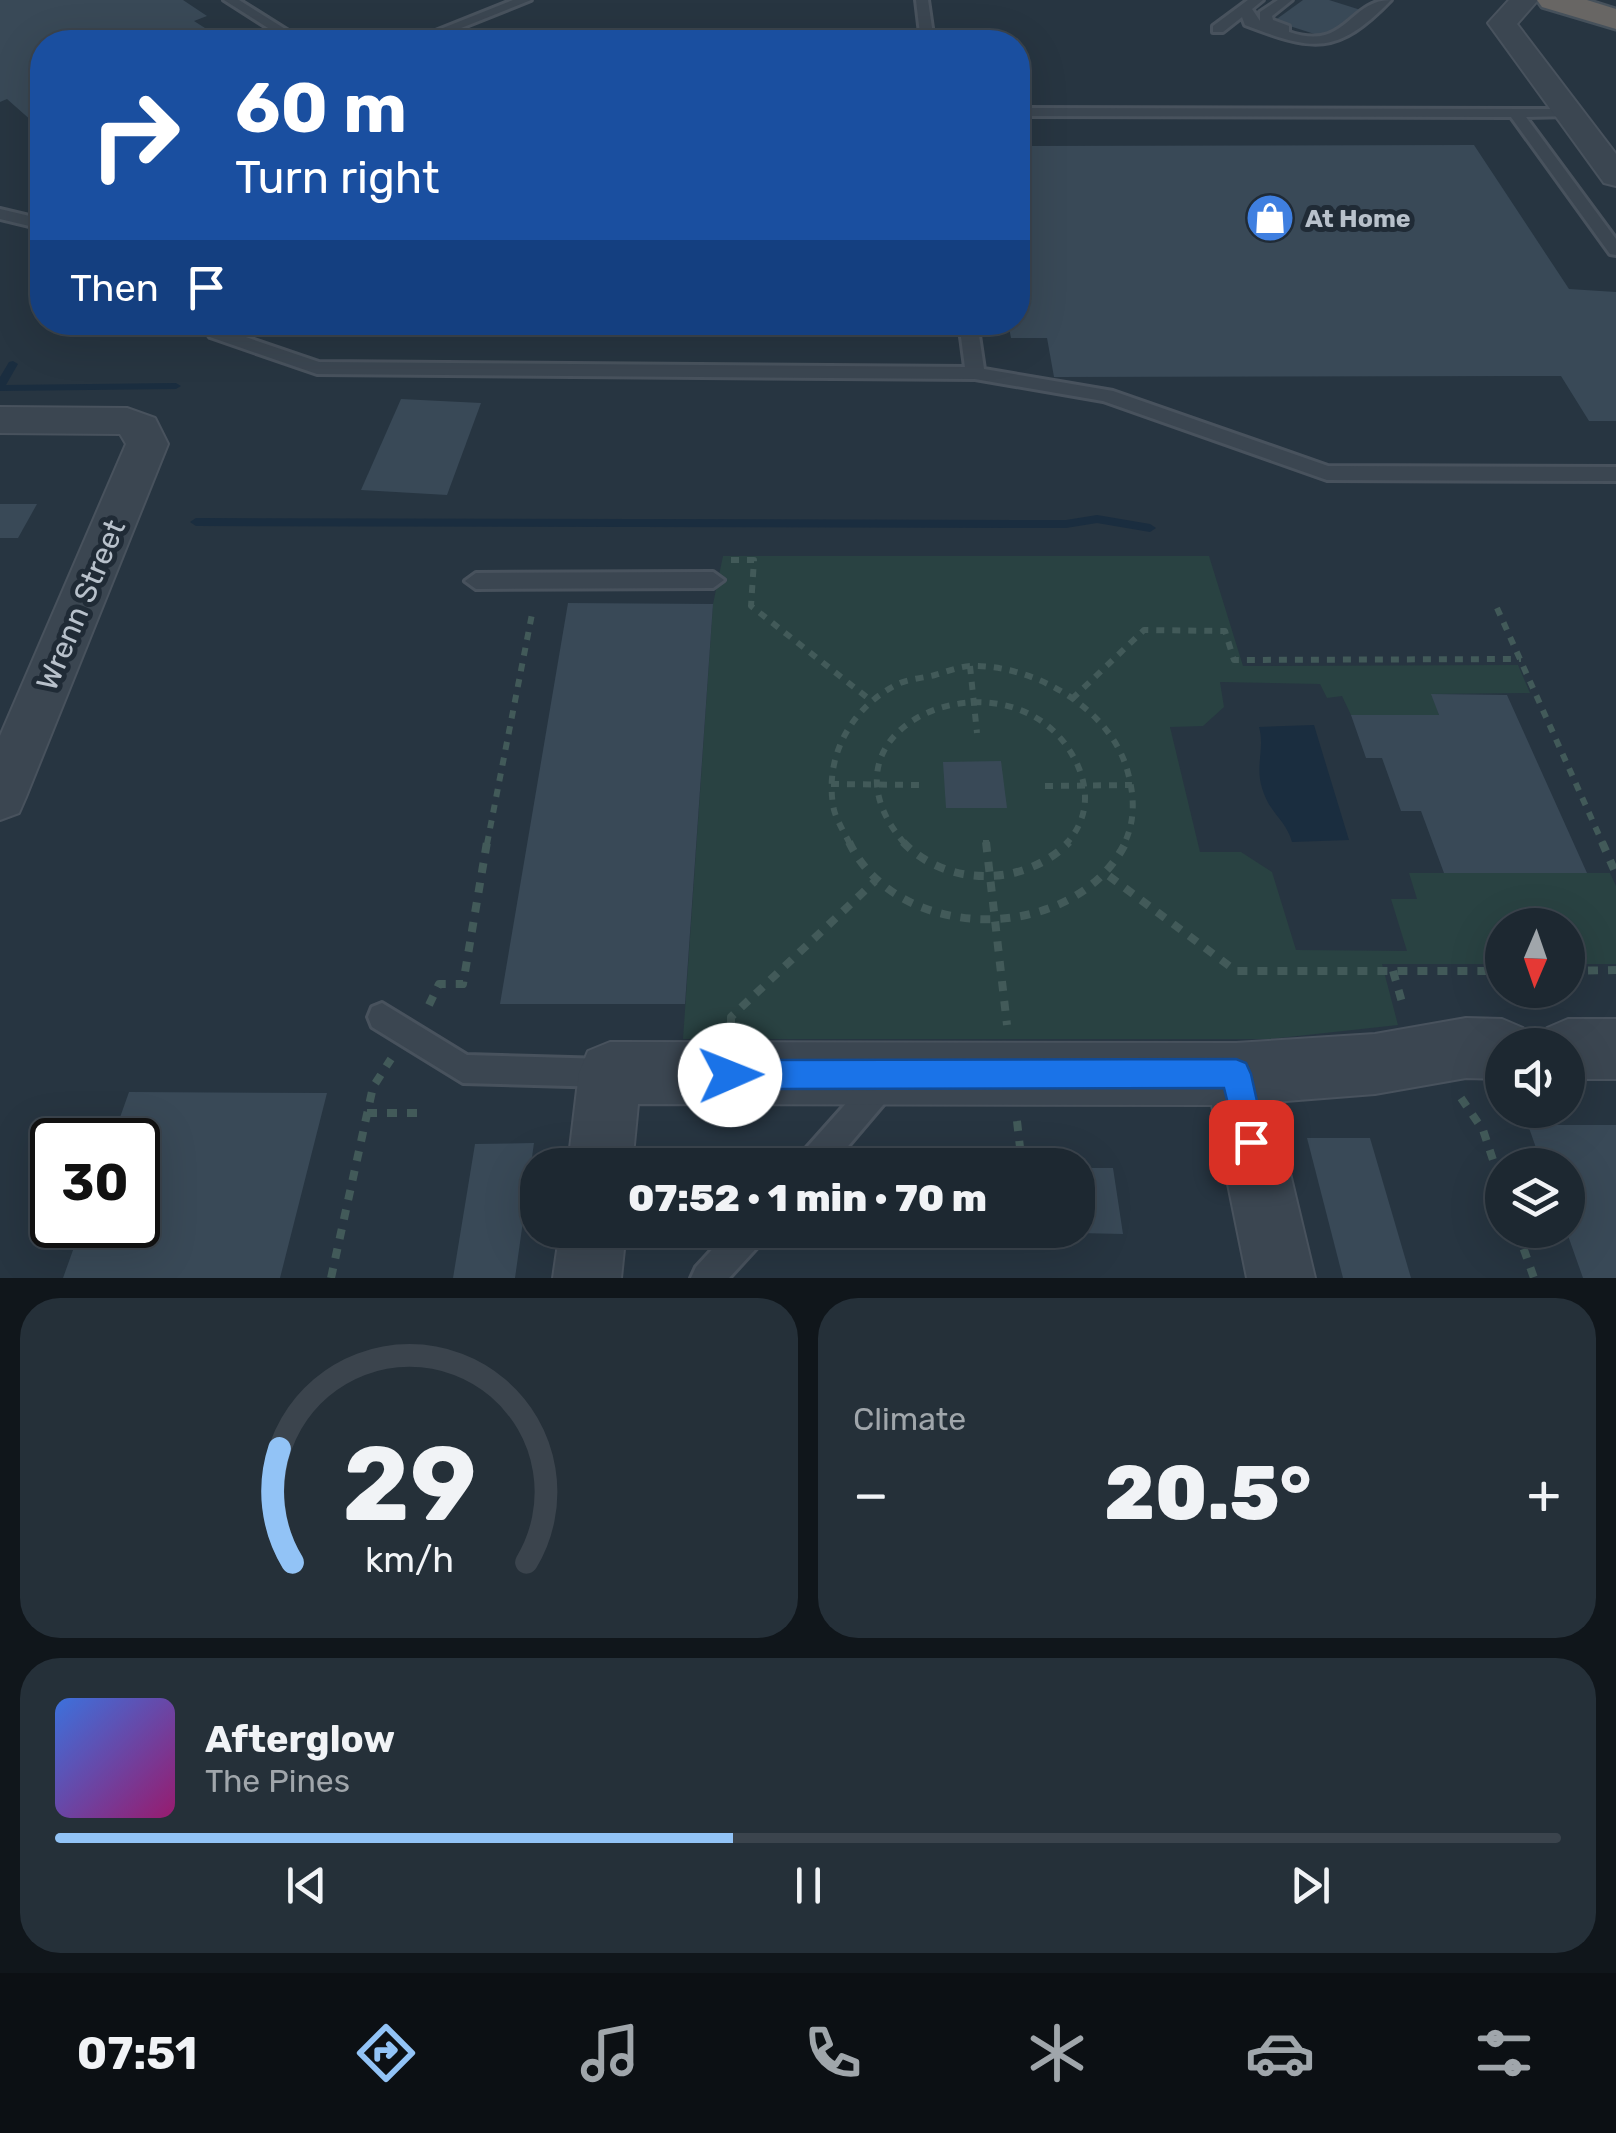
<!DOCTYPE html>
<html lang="en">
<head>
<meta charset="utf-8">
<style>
	body { margin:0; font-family:Rubik,sans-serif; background:#253039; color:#f1f3f6; height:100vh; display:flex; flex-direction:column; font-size:38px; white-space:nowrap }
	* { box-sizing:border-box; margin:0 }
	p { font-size:32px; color:#a0a6ab }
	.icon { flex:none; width:55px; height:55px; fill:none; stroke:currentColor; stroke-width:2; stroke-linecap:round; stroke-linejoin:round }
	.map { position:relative; height:1278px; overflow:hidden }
	.side { display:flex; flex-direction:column; gap:20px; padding:20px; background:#10161b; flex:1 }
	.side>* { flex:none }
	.hud { position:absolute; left:30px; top:30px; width:1000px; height:305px; border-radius:40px; box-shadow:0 10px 40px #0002,0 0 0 2px #3b444d; background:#1a4fa0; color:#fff; overflow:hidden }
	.needle { width:65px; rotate:182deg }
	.fabs { position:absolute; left:1485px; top:908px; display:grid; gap:20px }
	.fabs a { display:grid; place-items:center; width:100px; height:100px; border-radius:50%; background:#1d2831; box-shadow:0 10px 40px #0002,0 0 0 2px #3b444d; font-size:50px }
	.speed { position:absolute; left:30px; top:1118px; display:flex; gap:20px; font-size:50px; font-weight:700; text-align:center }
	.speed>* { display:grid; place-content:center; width:130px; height:130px; border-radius:50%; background:#1d2831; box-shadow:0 10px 40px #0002,0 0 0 2px #3b444d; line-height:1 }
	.speed .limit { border:5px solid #111; border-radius:15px; background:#fff; color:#111 }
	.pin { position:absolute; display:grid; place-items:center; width:85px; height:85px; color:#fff; margin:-42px; border-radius:20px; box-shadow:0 5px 15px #0006 }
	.me { position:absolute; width:110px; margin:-55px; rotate:89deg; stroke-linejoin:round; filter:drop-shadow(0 0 8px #0008) }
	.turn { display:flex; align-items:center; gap:35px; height:210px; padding:0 40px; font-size:45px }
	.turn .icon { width:130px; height:130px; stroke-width:2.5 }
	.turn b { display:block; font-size:70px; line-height:85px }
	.then { display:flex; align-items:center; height:95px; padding:0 40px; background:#0003; gap:20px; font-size:38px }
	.big { font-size:75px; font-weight:800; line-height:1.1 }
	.side .card { flex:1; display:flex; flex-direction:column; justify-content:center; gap:15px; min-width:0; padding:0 35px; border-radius:40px; background:#253039 }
	.side .dial { align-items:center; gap:0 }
	.dial svg { height:260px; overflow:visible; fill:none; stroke:#3b444d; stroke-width:7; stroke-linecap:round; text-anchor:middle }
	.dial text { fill:#f1f3f6; stroke:none }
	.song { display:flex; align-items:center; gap:30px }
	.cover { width:120px; height:120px; border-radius:15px; background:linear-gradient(135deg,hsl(220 70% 55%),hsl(320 70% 35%)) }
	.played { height:10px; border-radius:5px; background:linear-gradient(90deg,#92c3f6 45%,#3b444d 45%) }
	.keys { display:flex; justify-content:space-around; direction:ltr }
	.heat { display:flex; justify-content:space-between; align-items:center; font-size:55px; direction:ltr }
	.side .tiles { flex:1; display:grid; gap:20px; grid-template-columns:1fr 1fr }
	.card:last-child { grid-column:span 2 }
	.trip { position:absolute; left:520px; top:1148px; width:575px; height:100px; border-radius:40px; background:#1d2831; box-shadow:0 10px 40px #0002,0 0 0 2px #3b444d; font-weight:800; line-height:100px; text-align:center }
	.tabs { display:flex; height:160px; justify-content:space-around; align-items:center; background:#0c1014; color:#a0a6ab }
	.tabs .icon { width:70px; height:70px }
	.tabs .selected { color:#92c3f6 }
	.tabs b { font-size:45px; color:#f1f3f6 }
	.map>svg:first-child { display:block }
</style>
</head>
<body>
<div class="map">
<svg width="1616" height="1278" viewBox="0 0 1616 1278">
	<rect width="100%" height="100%" fill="#273541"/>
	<polygon fill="#294242" points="723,556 1209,556 1243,666 1518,665 1530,693 1432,694 1439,715 1351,715 1342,696 1327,698 1320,684 1220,682 1224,707 1203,726 1170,727 1200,852 1241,852 1272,872 1296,950 1407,951 1391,899 1417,899 1409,873 1610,873 1616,886 1616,964 1568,964 1568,925 1502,925 1502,964 1382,964 1398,1025 1270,1039 683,1039 713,604"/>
	<path fill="#1a2d3f" d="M 1314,725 L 1349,840 L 1292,842 C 1286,820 1269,813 1262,788 C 1255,765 1265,749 1259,727 Z"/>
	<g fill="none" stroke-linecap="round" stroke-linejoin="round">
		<g fill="#1a2d3f" fill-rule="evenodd">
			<polygon points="13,361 18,364 6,385 176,383 181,386 176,389 0,391 0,377 9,362"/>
			<polygon points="1097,515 1150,524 1156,528 1150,532 1097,523 1066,528 196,526 190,522 196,518 1066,520"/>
		</g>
	</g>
	<g fill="#394957">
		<polygon points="0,0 183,0 207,16 194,21 227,42 42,42 42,130 7,99 0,102"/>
		<polygon points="1303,0 1329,0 1364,11 1327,38 1274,21"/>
		<polygon points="1474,145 1569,289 1616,292 1616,421 1589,421 1561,376 1054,377 1047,338 1011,338 1008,322 1018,322 1018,146"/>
		<polygon points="401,399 481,403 447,495 361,490"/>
		<polygon points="0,504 37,504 18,538 0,538"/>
		<polygon points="568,603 713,604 685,1004 500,1004"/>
		<polygon points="1431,694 1507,695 1587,873 1444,873 1421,811 1401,811 1382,758 1366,758 1351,715 1439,715"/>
		<polygon points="1001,761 1007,808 946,808 943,762"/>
		<polygon points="129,1092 327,1093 280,1278 63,1278 82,1225 138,1225 138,1140 112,1140"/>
		<polygon points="1528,1125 1616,1125 1616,1278 1583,1278 1566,1230 1568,1165 1542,1165"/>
		<polygon points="1307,1138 1370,1138 1411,1278 1343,1278"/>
		<polygon points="534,1143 515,1278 453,1278 475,1144"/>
		<polygon points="1078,1168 1113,1168 1123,1234 1078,1233"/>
	</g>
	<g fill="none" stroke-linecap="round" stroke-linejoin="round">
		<g stroke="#48525d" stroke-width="6">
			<g id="service">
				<polygon points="224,0 239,0 306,42 290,42"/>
				<polygon points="513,0 531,0 426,42 408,42"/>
				<polygon points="916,0 928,0 934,42 921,42"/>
				<path d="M 1248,0 L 1263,0 L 1252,9 L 1260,21 L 1260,12 L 1278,0 L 1292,0 L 1272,16 L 1273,20 L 1289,26 L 1289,32 C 1347,52 1348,0 1391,0 C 1337,56 1313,51 1245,25 L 1242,17 L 1223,32 L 1213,32 L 1213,26 Z"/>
				<polygon points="1018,108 1567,109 1572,110 1572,116 1526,117 1616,239 1616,255 1610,254 1511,117 1018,116"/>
				<polygon points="0,209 42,219 42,229 0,219"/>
				<polygon points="199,322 217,322 222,329 319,362 965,367 959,322 977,322 984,369 1113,391 1328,466 1616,467 1616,481 1327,480 1103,401 975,379 317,374 210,337"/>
				<polygon points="713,572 724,580 713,588 476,589 465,581 476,573"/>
				<polygon points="382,1003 467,1055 606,1059 616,1063 620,1073 616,1083 606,1087 463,1083 372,1027 368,1017 372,1007"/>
				<polygon points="884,1067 894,1072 899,1082 894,1092 832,1165 797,1165 801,1154 874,1072"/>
				<polygon points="730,1230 768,1230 763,1241 729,1278 691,1278 696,1267"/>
			</g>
		</g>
		<g stroke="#48525d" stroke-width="4">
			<g id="minor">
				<polygon points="1509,0 1538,0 1517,24 1616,154 1616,186 1604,183 1488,23"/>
				<polygon points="0,407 127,408 155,418 168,444 26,797 19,813 0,820 0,736 126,444 120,434 0,433"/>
				<polygon points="1466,1018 1502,1019 1523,1028 1531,1045 1502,1045 1502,1079 1466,1078 1375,1094 1273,1102 1315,1278 1247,1278 1212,1105 638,1104 632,1165 568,1165 579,1073 588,1051 610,1042 1236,1043 1375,1034"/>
				<polygon points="1568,1019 1616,1019 1616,1079 1568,1079 1568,1045 1539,1045 1547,1028"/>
				<polygon points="560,1230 626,1230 621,1278 553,1278"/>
			</g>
		</g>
		<g stroke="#46515b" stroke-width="5">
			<polygon id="trunk" points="1537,0 1587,0 1616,9 1616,29 1542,7"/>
		</g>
		<g stroke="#425a59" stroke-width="6" stroke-dasharray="8 8" stroke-linecap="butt">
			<polyline points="731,560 754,560 751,606 869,699"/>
			<polyline points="1497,608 1603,844"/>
			<polyline points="970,666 977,733"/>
			<polyline points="1072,699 1144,630 1225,631 1234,660 1521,659"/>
			<polyline points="831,784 919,785"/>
			<polyline points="1045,786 1132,785"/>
			<polyline points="986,840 986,844"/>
			<polyline points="487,844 533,609"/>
			<path d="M 850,844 C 845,834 837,821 834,810 C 823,758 851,707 898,684 C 908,679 923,678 935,675 C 946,672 960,666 972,666 C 1032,665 1104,705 1125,763 C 1134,790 1137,818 1124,844"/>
			<path d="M 905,844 C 799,721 1022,639 1078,766 C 1090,794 1087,821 1066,844"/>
		</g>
		<g stroke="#425a59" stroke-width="8" stroke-dasharray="10 10" stroke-linecap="butt">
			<path d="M 849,842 C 899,946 1076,944 1126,842"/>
			<path d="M 903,842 C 947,888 1025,887 1069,842"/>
			<polyline points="986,842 1007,1025"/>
			<polyline points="1602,842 1616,874"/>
			<polyline points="1109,876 1236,971 1502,971"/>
			<polyline points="1393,971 1404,1009"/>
			<polyline points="1568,971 1616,970"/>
			<polyline points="429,1005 439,984 463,984 487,842"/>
			<polyline points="731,1023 731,1017 875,881"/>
			<polyline points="1461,1098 1483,1130 1502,1187"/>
			<polyline points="367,1113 424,1113"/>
			<polyline points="1017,1121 1022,1165"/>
			<polyline points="1517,1230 1534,1278"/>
			<polyline points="331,1278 373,1087 391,1059"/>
		</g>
		<use href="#service" fill="#3b4651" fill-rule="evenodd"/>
		<use href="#minor" fill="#3b4651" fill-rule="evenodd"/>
		<use href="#trunk" fill="#686664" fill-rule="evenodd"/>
	</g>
	<polygon fill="#1a73e8" stroke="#114b97" stroke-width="2.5" points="1236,1059 1246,1063 1251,1074 1266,1142 1262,1152 1251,1157 1240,1152 1224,1088 730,1089 720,1085 716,1075 720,1064 730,1060"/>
	<defs>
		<g id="shop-disc" transform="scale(2.5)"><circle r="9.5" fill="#3f7fe0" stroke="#202b36"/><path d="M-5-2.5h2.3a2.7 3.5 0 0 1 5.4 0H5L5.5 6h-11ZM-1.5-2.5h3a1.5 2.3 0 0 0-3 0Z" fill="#fff"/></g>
	</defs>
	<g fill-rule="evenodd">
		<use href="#shop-disc" x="1270" y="218"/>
	</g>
	<g text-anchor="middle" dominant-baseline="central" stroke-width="10" stroke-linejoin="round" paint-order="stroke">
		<g font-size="25" font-weight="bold" fill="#b8c1cb" stroke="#202b36" text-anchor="start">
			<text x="1305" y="218">At Home</text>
		</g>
		<g font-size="30" fill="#b8c1cb" stroke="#202b36">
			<text transform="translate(81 605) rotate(-67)">Wrenn Street</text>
		</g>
	</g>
</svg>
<div class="fabs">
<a><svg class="needle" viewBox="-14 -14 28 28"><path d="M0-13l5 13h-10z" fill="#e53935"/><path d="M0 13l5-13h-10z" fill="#a0a6ab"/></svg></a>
<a><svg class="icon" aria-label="sound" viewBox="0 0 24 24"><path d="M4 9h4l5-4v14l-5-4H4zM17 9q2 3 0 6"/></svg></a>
<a><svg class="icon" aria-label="layers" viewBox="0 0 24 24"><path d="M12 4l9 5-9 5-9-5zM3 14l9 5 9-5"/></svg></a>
</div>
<div class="speed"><div class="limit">30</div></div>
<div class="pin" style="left:1251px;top:1142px;background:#d93025"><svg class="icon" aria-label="arrive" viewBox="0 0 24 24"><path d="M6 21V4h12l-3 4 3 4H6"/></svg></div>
<svg class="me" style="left:730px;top:1075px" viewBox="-20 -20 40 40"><circle r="19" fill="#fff"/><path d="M0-13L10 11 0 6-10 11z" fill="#1a73e8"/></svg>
<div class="trip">07:52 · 1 min · 70 m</div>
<div class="hud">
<div class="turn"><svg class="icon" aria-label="right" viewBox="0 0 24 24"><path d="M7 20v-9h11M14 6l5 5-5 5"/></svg><div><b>60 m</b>Turn right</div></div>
<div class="then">Then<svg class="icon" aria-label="arrive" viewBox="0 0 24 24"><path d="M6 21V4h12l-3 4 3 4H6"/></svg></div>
</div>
</div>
<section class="side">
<div class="tiles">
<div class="card dial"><svg viewBox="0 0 100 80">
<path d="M14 69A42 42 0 1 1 86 69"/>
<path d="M14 69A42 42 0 0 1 10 34" stroke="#92c3f6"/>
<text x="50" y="56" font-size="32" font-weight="700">29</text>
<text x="50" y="72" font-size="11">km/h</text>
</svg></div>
<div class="card"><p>Climate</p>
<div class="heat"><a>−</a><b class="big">20.5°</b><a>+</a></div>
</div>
<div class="card">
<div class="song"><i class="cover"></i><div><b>Afterglow</b><p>The Pines</p></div></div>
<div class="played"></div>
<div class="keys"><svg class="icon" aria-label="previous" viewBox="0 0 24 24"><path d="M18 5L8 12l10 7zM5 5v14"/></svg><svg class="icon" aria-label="pause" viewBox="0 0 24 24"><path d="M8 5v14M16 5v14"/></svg><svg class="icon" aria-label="next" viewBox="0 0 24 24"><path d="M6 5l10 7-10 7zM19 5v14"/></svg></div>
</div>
</div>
</section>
<nav class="tabs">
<b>07:51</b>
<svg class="icon selected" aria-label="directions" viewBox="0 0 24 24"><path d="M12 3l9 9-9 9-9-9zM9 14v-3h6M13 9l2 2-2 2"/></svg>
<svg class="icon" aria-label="music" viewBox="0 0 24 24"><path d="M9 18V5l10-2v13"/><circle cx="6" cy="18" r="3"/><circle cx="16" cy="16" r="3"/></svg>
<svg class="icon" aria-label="phone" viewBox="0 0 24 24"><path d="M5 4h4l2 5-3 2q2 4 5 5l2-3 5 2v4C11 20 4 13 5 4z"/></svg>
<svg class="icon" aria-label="climate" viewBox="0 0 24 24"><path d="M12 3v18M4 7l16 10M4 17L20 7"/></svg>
<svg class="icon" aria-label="car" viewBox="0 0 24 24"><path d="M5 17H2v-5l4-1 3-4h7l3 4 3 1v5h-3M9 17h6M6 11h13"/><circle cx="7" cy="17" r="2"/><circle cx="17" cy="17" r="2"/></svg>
<svg class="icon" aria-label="filters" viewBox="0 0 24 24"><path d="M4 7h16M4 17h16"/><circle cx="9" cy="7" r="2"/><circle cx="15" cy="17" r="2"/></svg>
</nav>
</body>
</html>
